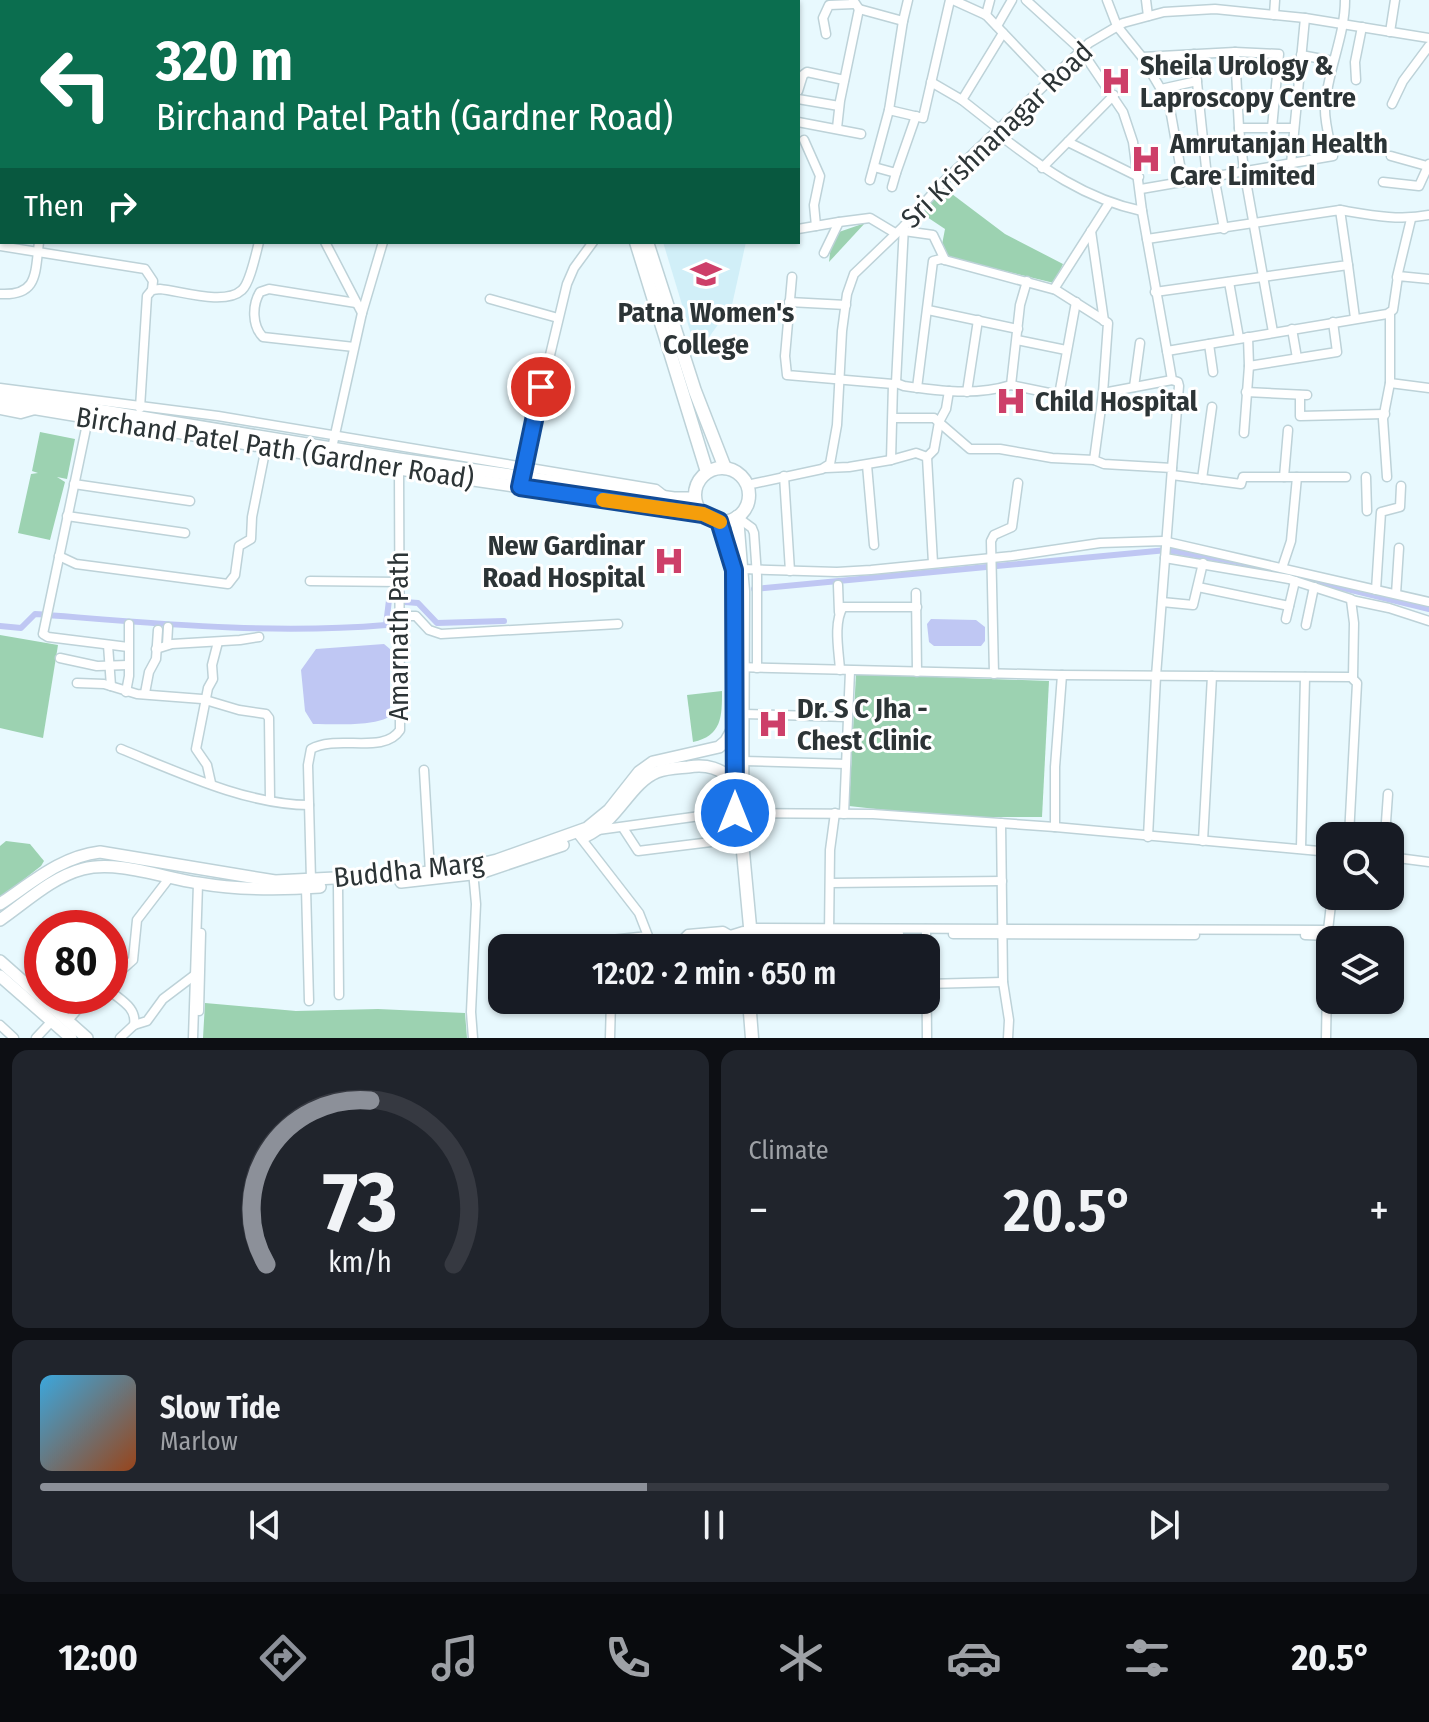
<!DOCTYPE html>
<html lang="en">
<head>
<meta charset="utf-8">
<style>
	body { margin:0; font-family:"Fira Sans Condensed",sans-serif; background:#20242c; color:#f1f3f6; height:100vh; display:flex; flex-direction:column; font-size:30px; white-space:nowrap }
	* { box-sizing:border-box; margin:0 }
	p { font-size:26px; color:#9ea1a6 }
	.icon { flex:none; width:44px; height:44px; fill:none; stroke:currentColor; stroke-width:2; stroke-linecap:round; stroke-linejoin:round }
	.map { position:relative; height:1038px; overflow:hidden }
	.side { display:flex; flex-direction:column; gap:12px; padding:12px; background:#0d0f14; flex:1 }
	.side>* { flex:none }
	.banner { position:absolute; left:0px; top:0px; width:800px; height:244px; box-shadow:0 2px 6px #0004; background:#0b6e4f; color:#fff; overflow:hidden }
	.tools { position:absolute; left:1316px; top:822px; display:grid; gap:16px }
	.tools a { display:grid; place-items:center; width:88px; height:88px; border-radius:16px; background:#171b24; box-shadow:0 2px 6px #0004; font-size:40px }
	.speed { position:absolute; left:24px; top:910px; display:flex; gap:16px; font-size:40px; font-weight:700; text-align:center }
	.speed>* { display:grid; place-content:center; width:104px; height:104px; border-radius:50%; background:#171b24; box-shadow:0 2px 6px #0004; line-height:1 }
	.speed .limit { border:12px solid #d22; background:#fff; color:#111 }
	.pin { position:absolute; display:grid; place-items:center; width:68px; height:68px; color:#fff; margin:-34px; border:4px solid #fff; border-radius:50%; box-shadow:0 2px 8px #0007 }
	.me { position:absolute; width:88px; margin:-44px; rotate:0deg; stroke-linejoin:round; filter:drop-shadow(0 0 6px #0008) }
	.turn { display:flex; align-items:center; gap:28px; height:168px; padding:0 24px; font-size:36px }
	.turn .icon { width:104px; height:104px; stroke-width:2.5 }
	.turn b { display:block; font-size:56px; line-height:68px }
	.then { display:flex; align-items:center; height:76px; padding:0 24px; background:#0003; gap:16px; font-size:30px }
	.big { font-size:60px; font-weight:600; line-height:1.1 }
	.side .widget { flex:1; display:flex; flex-direction:column; justify-content:center; gap:12px; min-width:0; padding:0 28px; border-radius:16px; background:#20242c }
	.side .dial { align-items:center; gap:0 }
	.dial svg { height:208px; overflow:visible; fill:none; stroke:#363941; stroke-width:7; stroke-linecap:round; text-anchor:middle }
	.dial text { fill:#f1f3f6; stroke:none }
	.song { display:flex; align-items:center; gap:24px }
	.cover { width:96px; height:96px; border-radius:12px; background:linear-gradient(135deg,hsl(200 70% 55%),hsl(20 70% 35%)) }
	.played { height:8px; border-radius:4px; background:linear-gradient(90deg,#8c9099 45%,#363941 45%) }
	.keys { display:flex; justify-content:space-around; direction:ltr }
	.heat { display:flex; justify-content:space-between; align-items:center; font-size:44px; direction:ltr }
	.side .tiles { flex:1; display:grid; gap:12px; grid-template-columns:1fr 1fr }
	.widget:last-child { grid-column:span 2 }
	.trip { position:absolute; left:488px; top:934px; width:452px; height:80px; border-radius:16px; background:#171b24; box-shadow:0 2px 6px #0004; font-weight:600; line-height:80px; text-align:center }
	.tab-bar { display:flex; height:128px; justify-content:space-around; align-items:center; background:#090b0e; color:#9ea1a6 }
	.tab-bar .icon { width:56px; height:56px }
	.tab-bar .on { color:#8c9099 }
	.tab-bar b { font-size:36px; color:#f1f3f6 }
	.map>svg:first-child { display:block }
</style>
</head>
<body>
<div class="map">
<svg width="1429" height="1038" viewBox="0 0 1429 1038">
	<rect width="100%" height="100%" fill="#e8f9fe"/>
	<g fill="#d1eff8">
		<polygon points="575,0 796,0 796,2"/>
		<polygon points="663,242 746,242 732,305 697,354"/>
	</g>
	<g fill="#9cd2b1">
		<polygon points="944,188 1005,234 1063,264 1054,283 940,255 945,229 921,213"/>
		<polygon points="865,223 829,262 831,245 839,232"/>
		<polygon points="40,432 75,439 67,479 57,477 65,482 50,540 18,533 31,474 38,473 32,471"/>
		<polygon points="0,635 58,645 43,738 0,728"/>
		<polygon points="856,674 1049,681 1042,817 948,817 849,806"/>
		<path d="M 722,691 C 722,716 722,736 693,742 L 687,695 Z"/>
		<polygon points="6,841 30,844 44,861 41,866 0,898 0,846"/>
		<polygon points="726,939 727,948 692,948 691,942"/>
		<polygon points="205,1003 296,1011 378,1009 465,1013 467,1038 203,1038"/>
	</g>
	<g fill="#bfc7f3">
		<polygon points="931,619 976,620 985,627 985,641 981,646 934,646 929,642 927,624"/>
		<path d="M 384,644 L 390,649 L 390,716 C 375,727 333,724 313,724 L 305,711 L 301,670 L 316,649 Z"/>
	</g>
	<g fill="none" stroke-linecap="round" stroke-linejoin="round">
		<g stroke="#bfc7f3" stroke-width="6">
			<polyline points="754,589 1167,550 1237,562 1429,609"/>
			<polyline points="405,602 418,603 437,623 504,621"/>
			<path d="M 0,626 L 21,628 L 35,614 C 152,623 268,635 386,625 L 389,600"/>
		</g>
		<g stroke="#bdd2d8" stroke-width="11">
			<g id="minor">
				<polyline points="517,0 524,2"/>
				<polyline points="853,0 859,9 903,21"/>
				<polyline points="953,0 986,15 1049,81"/>
				<polyline points="1026,0 1081,50 1123,112 1133,142 1142,211 1167,351 1387,314 1393,310 1398,276 1429,279"/>
				<polyline points="1107,0 1117,26 1142,57 1169,103 1183,182"/>
				<polyline points="1146,0 1148,16"/>
				<polyline points="986,15 990,0"/>
				<polyline points="1274,15 1275,0"/>
				<polyline points="997,26 1012,0"/>
				<polyline points="1390,32 1395,0"/>
				<polyline points="826,34 823,18 829,5 854,4"/>
				<polyline points="0,52 2,52"/>
				<polyline points="1235,52 1239,128 1244,170 1273,332"/>
				<polyline points="1194,54 1207,177"/>
				<polyline points="1301,55 1333,61"/>
				<polyline points="1142,57 1235,52 1279,54 1272,128"/>
				<polyline points="1356,80 1355,62 1362,27"/>
				<polyline points="931,82 962,100 1000,130"/>
				<polyline points="1161,89 1197,81"/>
				<polyline points="798,91 803,75 807,72 844,80"/>
				<polyline points="798,99 839,106"/>
				<polyline points="962,100 1003,33"/>
				<polyline points="1392,104 1403,81 1429,46"/>
				<polyline points="889,110 923,118 950,0"/>
				<polyline points="798,122 861,134"/>
				<polyline points="0,124 2,124"/>
				<polyline points="837,128 840,101 859,9"/>
				<polyline points="1239,128 1294,128"/>
				<path d="M 997,133 C 1042,168 1085,199 1142,211"/>
				<polyline points="804,140 820,176 814,205 816,226"/>
				<polyline points="1068,142 1139,177"/>
				<polyline points="0,149 2,136"/>
				<polyline points="1391,156 1427,166"/>
				<polyline points="1291,164 1305,18"/>
				<polyline points="874,167 896,173 916,116"/>
				<polyline points="1042,168 1114,95"/>
				<polyline points="1214,176 1224,229"/>
				<polyline points="870,180 889,110 903,21 908,0"/>
				<polyline points="1383,182 1419,186 1429,164"/>
				<polyline points="0,184 2,185"/>
				<polyline points="892,187 896,173"/>
				<path d="M 1141,189 L 1333,156 C 1330,141 1324,122 1325,106 C 1328,69 1345,36 1345,0"/>
				<path d="M 1340,210 C 1370,215 1399,221 1429,215"/>
				<polyline points="798,229 839,222"/>
				<polyline points="904,231 933,235 945,260"/>
				<polyline points="1091,231 1104,321"/>
				<polyline points="1147,239 1340,210 1348,265 1155,292"/>
				<polyline points="325,242 362,313 332,448"/>
				<polyline points="0,246 145,269 153,281 152,290"/>
				<polyline points="824,253 839,222 870,218 895,233"/>
				<polyline points="1348,265 1355,318"/>
				<polyline points="792,277 785,356 787,375 893,384 896,383 904,226"/>
				<polyline points="1397,277 1411,219"/>
				<polyline points="1229,282 1239,338"/>
				<polyline points="1054,289 1109,203"/>
				<path d="M 0,294 C 38,296 35,274 39,242"/>
				<polyline points="490,299 558,318"/>
				<polyline points="789,302 846,305"/>
				<polyline points="928,310 1018,329"/>
				<polyline points="362,313 383,242"/>
				<polyline points="1390,313 1390,383 1429,388"/>
				<polyline points="1292,329 1297,358"/>
				<polyline points="1017,340 1066,350"/>
				<polyline points="1209,344 1213,372"/>
				<path d="M 354,347 L 263,337 C 252,326 252,305 260,292 L 269,289 L 356,303"/>
				<polyline points="1167,351 1172,380 1178,382 1179,386 1172,468"/>
				<polyline points="1249,366 1337,352 1333,322"/>
				<path d="M 896,383 L 904,386 C 940,391 976,396 1011,385 L 1020,305 L 1027,281"/>
				<polyline points="893,384 891,460 916,453 927,457 933,563"/>
				<polyline points="1011,385 1059,395 1076,302"/>
				<polyline points="1134,387 1140,343"/>
				<polyline points="0,388 218,416 656,489 665,496"/>
				<polyline points="917,388 933,261 941,259 1056,290 1108,323 1103,393 1172,380"/>
				<polyline points="967,392 978,320"/>
				<polyline points="1246,392 1307,395"/>
				<polyline points="1103,393 1094,460 1104,464 1172,468 1156,676 1148,837"/>
				<polyline points="1300,395 1300,416 1385,414"/>
				<path d="M 140,408 L 147,296 L 152,290 L 160,289 C 181,291 225,306 242,290 C 250,283 256,253 259,242"/>
				<polyline points="0,410 21,414 35,410"/>
				<polyline points="893,418 934,418 970,449 1000,449 1052,458 1094,460"/>
				<polyline points="88,419 43,634 48,637 128,647"/>
				<polyline points="1244,433 1249,366 1248,337"/>
				<polyline points="927,457 934,450 939,422 946,409 949,391"/>
				<polyline points="867,465 874,545"/>
				<polyline points="826,468 849,467 891,460"/>
				<polyline points="522,472 567,284 574,268 593,242"/>
				<polyline points="1172,475 1241,484 1243,477 1297,477"/>
				<polyline points="784,476 790,571"/>
				<polyline points="1284,477 1288,430"/>
				<polyline points="1366,477 1367,511"/>
				<polyline points="1387,477 1383,419 1390,383"/>
				<polyline points="1202,479 1212,407"/>
				<polyline points="74,484 190,501"/>
				<polyline points="747,485 822,469 830,464 837,425 842,331 847,294 854,274 904,226 942,183 1089,43 1123,23 1164,12 1215,9 1305,18 1429,38"/>
				<polyline points="67,516 185,533"/>
				<polyline points="737,517 752,528 754,533 757,576 757,668"/>
				<polyline points="59,556 76,564 228,584 235,575 239,546 251,539 252,517 266,447"/>
				<polyline points="1165,558 1289,579 1351,599"/>
				<polyline points="1282,568 1291,541 1297,477 1346,477"/>
				<polyline points="742,569 837,572 871,570 1012,556 1100,543 1163,541 1429,602"/>
				<polyline points="310,581 400,582"/>
				<polyline points="838,585 839,612"/>
				<polyline points="1198,587 1289,606"/>
				<polyline points="1376,590 1381,512 1400,507 1401,486"/>
				<polyline points="916,593 917,672"/>
				<polyline points="1396,594 1399,548"/>
				<polyline points="1162,602 1193,605 1203,563"/>
				<polyline points="400,616 416,616 429,630 441,634 618,624"/>
				<polyline points="1286,619 1295,581"/>
				<polyline points="1306,625 1314,587"/>
				<polyline points="108,645 111,686"/>
				<polyline points="167,645 168,627"/>
				<polyline points="156,649 172,644 240,640 259,637"/>
				<polyline points="60,658 97,666 128,665"/>
				<polyline points="735,667 1062,675 1351,677 1357,683 1349,836"/>
				<path d="M 840,670 C 839,652 833,623 843,607 L 917,607"/>
				<polyline points="994,674 991,541 994,535 1012,527 1018,483"/>
				<polyline points="1353,677 1354,623 1351,600 1389,608 1429,621"/>
				<polyline points="77,683 104,684 137,694 202,699 239,710 266,714 269,718 270,799"/>
				<polyline points="126,692 129,676 129,624"/>
				<polyline points="145,693 149,672 156,659 158,630"/>
				<polyline points="743,714 848,717"/>
				<path d="M 121,749 C 178,772 247,805 309,805"/>
				<polyline points="743,761 846,764"/>
				<polyline points="424,770 430,872"/>
				<polyline points="211,783 207,765 196,749 208,688 213,679 212,665 218,642"/>
				<polyline points="844,814 850,671"/>
				<polyline points="1001,823 1003,982 1009,1020 1008,1038"/>
				<polyline points="1055,827 1055,767 1062,675"/>
				<polyline points="623,828 638,851 719,841"/>
				<polyline points="598,830 722,813 873,814 1055,827 1330,852"/>
				<polyline points="577,833 639,913 648,936 611,940 611,948"/>
				<polyline points="1385,836 1388,794"/>
				<polyline points="1203,841 1212,676"/>
				<polyline points="1301,848 1305,677"/>
				<polyline points="1390,857 1429,862"/>
				<path d="M 311,880 L 308,765 L 311,749 C 337,734 384,755 400,730 L 399,466"/>
				<polyline points="831,883 1002,881"/>
				<polyline points="338,885 339,995"/>
				<polyline points="306,888 309,1001"/>
				<polyline points="750,928 1328,930"/>
				<polyline points="926,929 927,1038"/>
				<polyline points="829,934 830,850 835,813"/>
				<polyline points="953,934 1195,935"/>
				<polyline points="730,935 743,931"/>
				<polyline points="751,935 899,934"/>
				<polyline points="1305,935 1328,936"/>
				<polyline points="682,948 682,940 688,934 723,931 730,935 731,948"/>
				<polyline points="110,975 124,968 133,960 137,920 170,877"/>
				<polyline points="926,984 1003,982"/>
				<path d="M 110,991 C 122,1001 137,1008 134,1025"/>
				<polyline points="199,1011 201,933"/>
				<polyline points="71,1017 89,996"/>
				<polyline points="0,1025 14,1038"/>
				<polyline points="36,1038 52,1021"/>
				<polyline points="120,1038 134,1025 147,1021 163,999 196,974"/>
				<polyline points="193,1038 198,884"/>
				<polyline points="473,1038 471,1012 476,904 473,871"/>
				<polyline points="610,1038 611,1000"/>
				<polyline points="1326,1038 1328,930 1332,896"/>
			</g>
		</g>
		<g stroke="#bdd2d8" stroke-width="14">
			<g id="major">
				<polyline points="0,394 399,459 674,498 695,498"/>
				<polyline points="0,403 399,469 703,514"/>
				<path d="M 586,836 C 618,821 630,783 657,772 C 667,768 678,768 688,767 C 707,764 721,768 735,782"/>
				<polyline points="401,882 480,873 563,845"/>
				<path d="M 0,904 C 33,882 60,857 100,852 L 275,881 L 414,874 L 472,866 L 497,860 L 587,828 L 609,810 L 639,772 L 653,762 L 719,747 L 726,741 L 735,725"/>
				<path d="M 0,920 C 26,902 52,877 83,869 C 117,860 164,878 198,883 C 239,890 279,890 320,887"/>
				<polyline points="0,961 87,1038"/>
				<polyline points="0,976 71,1038"/>
			</g>
		</g>
		<g stroke="#bdd2d8" stroke-width="15">
			<g id="highway">
				<polyline points="530,0 532,2"/>
				<polyline points="545,0 547,2"/>
				<polyline points="636,242 707,472"/>
				<polyline points="647,242 695,391 725,468"/>
				<circle cx="722" cy="495" r="27"/>
				<polyline points="737,517 743,591 742,841 752,948"/>
				<polyline points="719,521 733,560 735,581"/>
				<polyline points="749,1000 752,1038"/>
			</g>
		</g>
		<use href="#minor" stroke="#fff" stroke-width="8"/>
		<use href="#major" stroke="#fff" stroke-width="11"/>
		<use href="#highway" stroke="#fff" stroke-width="12"/>
	</g>
	<g fill="none" stroke-linecap="round" stroke-linejoin="round">
		<g stroke="#114b97" stroke-width="20">
			<polyline id="route" points="541,387 520,487 703,514 719,521 734,570 735,813"/>
		</g>
		<use href="#route" stroke="#1a73e8" stroke-width="14"/>
		<polyline stroke="#f59e0b" stroke-width="14" points="603,500 703,514 720,522"/>
	</g>
	<defs>
		<g id="hospital-bare" transform="scale(2.4)"><path d="M-5-5h3v3.5h4V-5h3V5h-3V1.5h-4V5h-3Z" fill="#cd3f69" stroke="#fff" stroke-width="2.5" paint-order="stroke"/></g>
		<g id="university-bare" transform="scale(2.4)"><path d="M0-5L7-2L0 1L-7-2ZM-4 1L0 2.5L4 1V4Q0 6-4 4Z" fill="#cd3f69" stroke="#fff" stroke-width="2.5" paint-order="stroke"/></g>
	</defs>
	<g fill-rule="evenodd">
		<use href="#hospital-bare" x="1116" y="81"/>
		<use href="#hospital-bare" x="1146" y="159"/>
		<use href="#university-bare" x="706" y="274"/>
		<use href="#hospital-bare" x="1011" y="401"/>
		<use href="#hospital-bare" x="669" y="561"/>
		<use href="#hospital-bare" x="773" y="724"/>
	</g>
	<g text-anchor="middle" dominant-baseline="central" stroke-width="6" stroke-linejoin="round" paint-order="stroke">
		<g font-size="28" font-weight="bold" fill="#2c3436" stroke="#fff" text-anchor="start">
			<text x="1140" y="65">Sheila Urology &amp;<tspan x="1140" dy="32">Laproscopy Centre</tspan></text>
			<text x="1170" y="143">Amrutanjan Health<tspan x="1170" dy="32">Care Limited</tspan></text>
			<text x="706" y="312" text-anchor="middle">Patna Women's<tspan x="706" dy="32">College</tspan></text>
			<text x="1035" y="401">Child Hospital</text>
			<text x="645" y="545" text-anchor="end">New Gardinar<tspan x="645" dy="32">Road Hospital</tspan></text>
			<text x="797" y="708">Dr. S C Jha -<tspan x="797" dy="32">Chest Clinic</tspan></text>
		</g>
		<g font-size="28" fill="#2c3436" stroke="#fff">
			<text transform="translate(997 135) rotate(-44)">Sri Krishnanagar Road</text>
			<text transform="translate(275 448) rotate(9)">Birchand Patel Path (Gardner Road)</text>
			<text transform="translate(398 636) rotate(-90)">Amarnath Path</text>
			<text transform="translate(409 870) rotate(-6)">Buddha Marg</text>
		</g>
	</g>
</svg>
<div class="tools">
<a><svg class="icon" aria-label="search" viewBox="0 0 24 24"><circle cx="10" cy="10" r="6"/><path d="M15 15l6 6"/></svg></a>
<a><svg class="icon" aria-label="layers" viewBox="0 0 24 24"><path d="M12 4l9 5-9 5-9-5zM3 14l9 5 9-5"/></svg></a>
</div>
<div class="speed"><div class="limit">80</div></div>
<div class="pin" style="left:541px;top:387px;background:#d93025"><svg class="icon" aria-label="arrive" viewBox="0 0 24 24"><path d="M6 21V4h12l-3 4 3 4H6"/></svg></div>
<svg class="me" style="left:735px;top:813px" viewBox="-20 -20 40 40"><circle r="17" fill="#1a73e8" stroke="#fff" stroke-width="3"/><path d="M0-11L8 9 0 5-8 9z" fill="#fff"/></svg>
<div class="trip">12:02 · 2 min · 650 m</div>
<div class="banner">
<div class="turn"><svg class="icon" aria-label="left" viewBox="0 0 24 24"><path d="M17 20v-9H6M10 6l-5 5 5 5"/></svg><div><b>320 m</b>Birchand Patel Path (Gardner Road)</div></div>
<div class="then">Then<svg class="icon" aria-label="right" viewBox="0 0 24 24"><path d="M7 20v-9h11M14 6l5 5-5 5"/></svg></div>
</div>
</div>
<section class="side">
<div class="tiles">
<div class="widget dial"><svg viewBox="0 0 100 80">
<path d="M14 69A42 42 0 1 1 86 69"/>
<path d="M14 69A42 42 0 0 1 54 6" stroke="#8c9099"/>
<text x="50" y="56" font-size="32" font-weight="700">73</text>
<text x="50" y="72" font-size="11">km/h</text>
</svg></div>
<div class="widget"><p>Climate</p>
<div class="heat"><a>−</a><b class="big">20.5°</b><a>+</a></div>
</div>
<div class="widget">
<div class="song"><i class="cover"></i><div><b>Slow Tide</b><p>Marlow</p></div></div>
<div class="played"></div>
<div class="keys"><svg class="icon" aria-label="previous" viewBox="0 0 24 24"><path d="M18 5L8 12l10 7zM5 5v14"/></svg><svg class="icon" aria-label="pause" viewBox="0 0 24 24"><path d="M8 5v14M16 5v14"/></svg><svg class="icon" aria-label="next" viewBox="0 0 24 24"><path d="M6 5l10 7-10 7zM19 5v14"/></svg></div>
</div>
</div>
</section>
<nav class="tab-bar">
<b>12:00</b>
<svg class="icon on" aria-label="directions" viewBox="0 0 24 24"><path d="M12 3l9 9-9 9-9-9zM9 14v-3h6M13 9l2 2-2 2"/></svg>
<svg class="icon" aria-label="music" viewBox="0 0 24 24"><path d="M9 18V5l10-2v13"/><circle cx="6" cy="18" r="3"/><circle cx="16" cy="16" r="3"/></svg>
<svg class="icon" aria-label="phone" viewBox="0 0 24 24"><path d="M5 4h4l2 5-3 2q2 4 5 5l2-3 5 2v4C11 20 4 13 5 4z"/></svg>
<svg class="icon" aria-label="climate" viewBox="0 0 24 24"><path d="M12 3v18M4 7l16 10M4 17L20 7"/></svg>
<svg class="icon" aria-label="car" viewBox="0 0 24 24"><path d="M5 17H2v-5l4-1 3-4h7l3 4 3 1v5h-3M9 17h6M6 11h13"/><circle cx="7" cy="17" r="2"/><circle cx="17" cy="17" r="2"/></svg>
<svg class="icon" aria-label="filters" viewBox="0 0 24 24"><path d="M4 7h16M4 17h16"/><circle cx="9" cy="7" r="2"/><circle cx="15" cy="17" r="2"/></svg>
<b>20.5°</b>
</nav>
</body>
</html>
